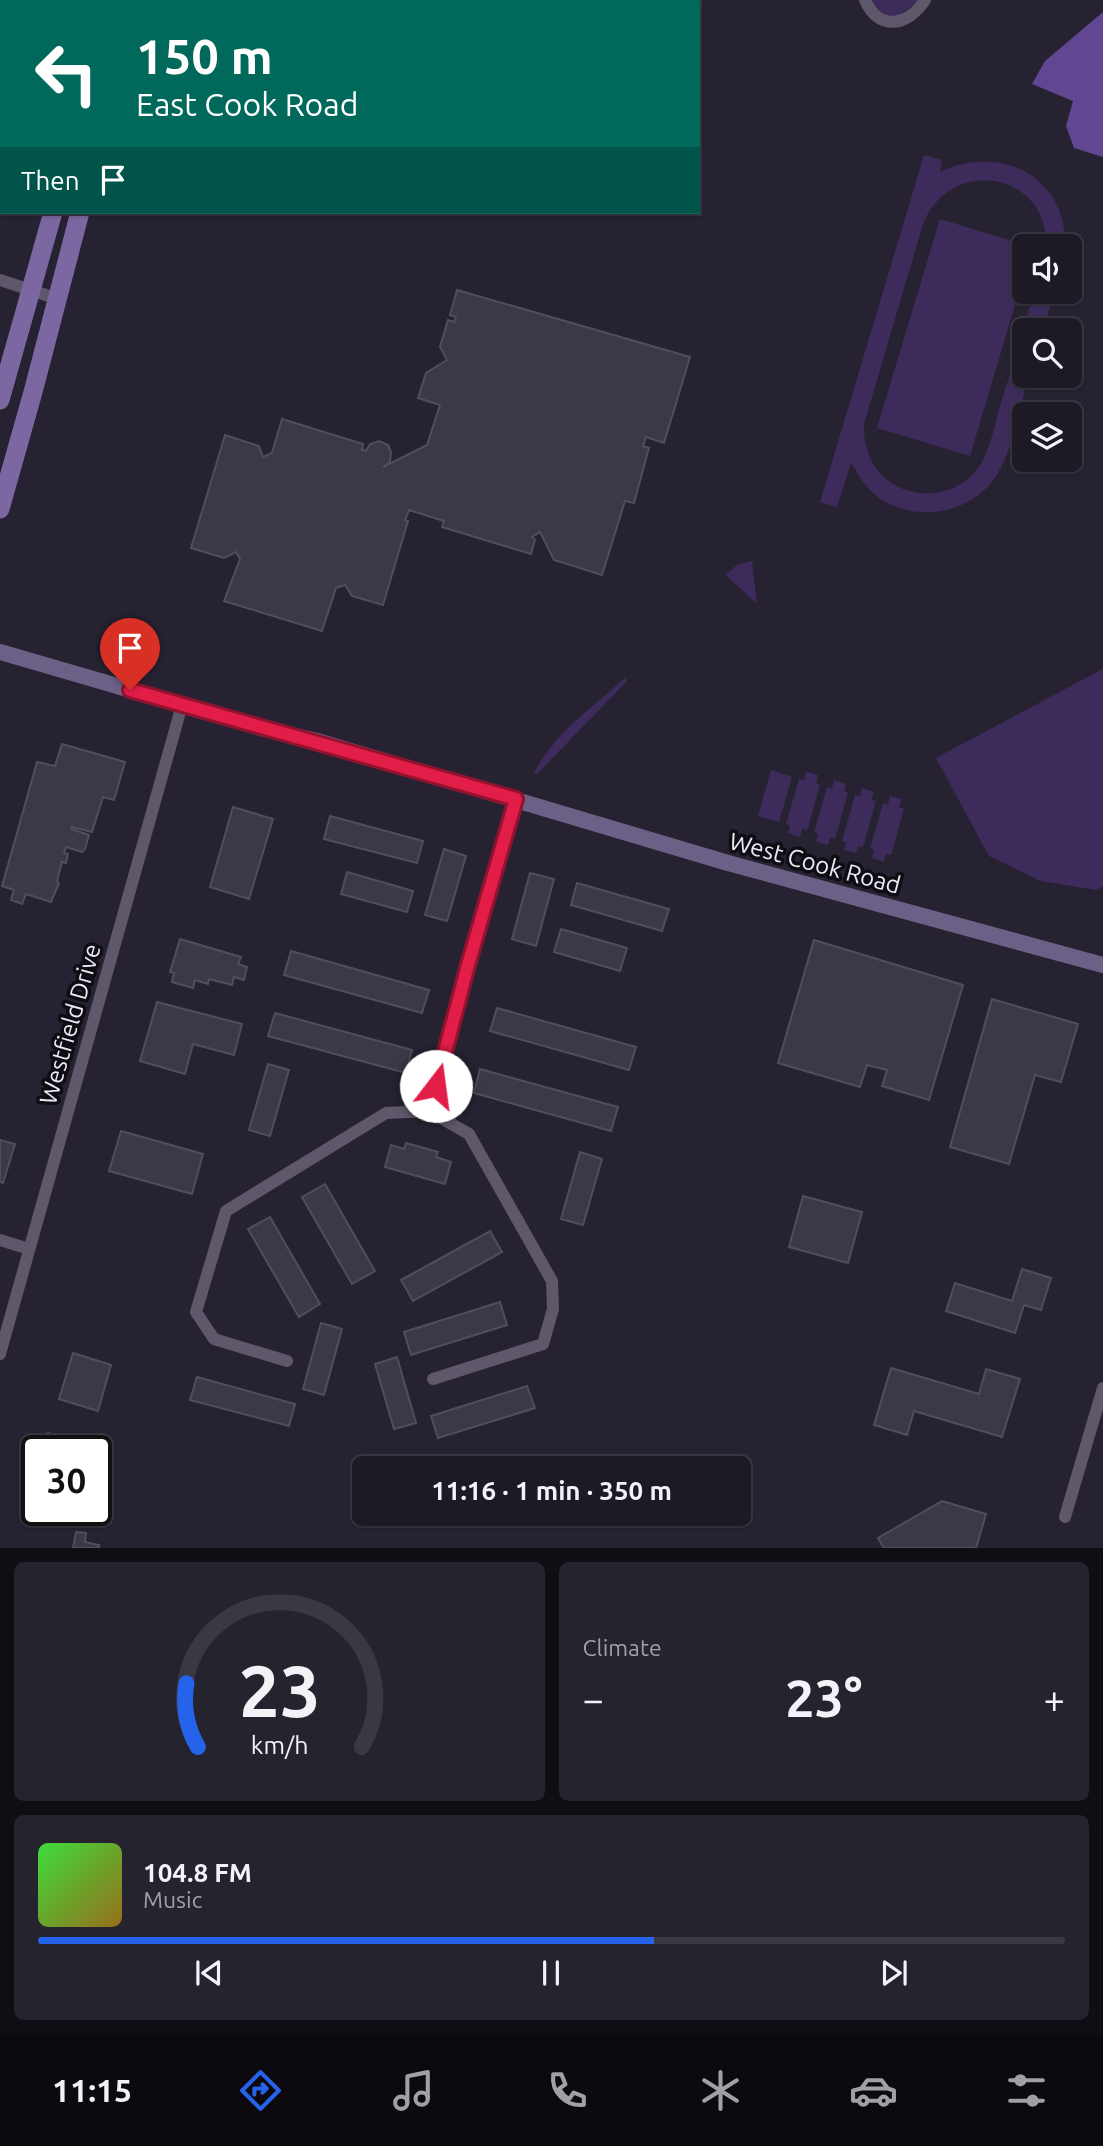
<!DOCTYPE html>
<html lang="en">
<head>
<meta charset="utf-8">
<style>
	body { margin:0; font-family:Ubuntu,sans-serif; background:#25232e; color:#f1f3f6; height:100vh; display:flex; flex-direction:column; font-size:26px; white-space:nowrap }
	* { box-sizing:border-box; margin:0 }
	p { font-size:23px; color:#a0a1a7 }
	.icon { flex:none; width:38px; height:38px; fill:none; stroke:currentColor; stroke-width:2; stroke-linecap:round; stroke-linejoin:round }
	.map { position:relative; height:1548px; overflow:hidden }
	.sheet { display:flex; flex-direction:column; gap:14px; padding:14px; background:#100e15; flex:1 }
	.sheet>* { flex:none }
	.banner { position:absolute; left:0px; top:0px; width:700px; height:214px; box-shadow:0 2px 5px #0004,0 0 0 2px #3b3843; background:#00695c; color:#fff; overflow:hidden }
	.controls { position:absolute; left:1012px; top:234px; display:grid; gap:14px }
	.controls a { display:grid; place-items:center; width:70px; height:70px; border-radius:10px; background:#1d1a26; box-shadow:0 2px 5px #0004,0 0 0 2px #3b3843; font-size:35px }
	.speed { position:absolute; left:21px; top:1435px; display:flex; gap:14px; font-size:35px; font-weight:700; text-align:center }
	.speed>* { display:grid; place-content:center; width:91px; height:91px; border-radius:50%; background:#1d1a26; box-shadow:0 2px 5px #0004,0 0 0 2px #3b3843; line-height:1 }
	.speed .limit { border:4px solid #111; border-radius:10px; background:#fff; color:#111 }
	.pin { position:absolute; display:grid; place-items:center; width:60px; height:60px; color:#fff; margin:-72px -30px; border-radius:50% 50% 50% 0; rotate:-45deg; box-shadow:0 0 7px #0007 }
	.pin .icon { rotate:45deg }
	.me { position:absolute; width:77px; margin:-38px; rotate:15deg; stroke-linejoin:round; filter:drop-shadow(0 0 5px #0008) }
	.turn { display:flex; align-items:center; gap:24px; height:147px; padding:0 21px; font-size:32px }
	.turn .icon { width:91px; height:91px; stroke-width:2.5 }
	.turn b { display:block; font-size:49px; line-height:60px }
	.then { display:flex; align-items:center; height:66px; padding:0 21px; background:#0003; gap:14px; font-size:26px }
	.big { font-size:52px; font-weight:700; line-height:1.1 }
	.sheet .tile { flex:1; display:flex; flex-direction:column; justify-content:center; gap:10px; min-width:0; padding:0 24px; border-radius:10px; background:#25232e }
	.sheet .dial { align-items:center; gap:0 }
	.dial svg { height:182px; overflow:visible; fill:none; stroke:#3b3843; stroke-width:7; stroke-linecap:round; text-anchor:middle }
	.dial text { fill:#f1f3f6; stroke:none }
	.song { display:flex; align-items:center; gap:21px }
	.cover { width:84px; height:84px; border-radius:10px; background:linear-gradient(135deg,hsl(120 70% 55%),hsl(40 70% 35%)) }
	.played { height:7px; border-radius:4px; background:linear-gradient(90deg,#2563eb 60%,#3b3843 60%) }
	.keys { display:flex; justify-content:space-around; direction:ltr }
	.heat { display:flex; justify-content:space-between; align-items:center; font-size:38px; direction:ltr }
	.sheet .tiles { flex:1; display:grid; gap:14px; grid-template-columns:1fr 1fr }
	.tile:last-child { grid-column:span 2 }
	.trip { position:absolute; left:352px; top:1456px; width:399px; height:70px; border-radius:10px; background:#1d1a26; box-shadow:0 2px 5px #0004,0 0 0 2px #3b3843; font-weight:700; line-height:70px; text-align:center }
	.dock { display:flex; height:112px; justify-content:space-around; align-items:center; background:#0c0a0f; color:#a0a1a7 }
	.dock .icon { width:49px; height:49px }
	.dock .active { color:#2563eb }
	.dock b { font-size:32px; color:#f1f3f6 }
	.map>svg:first-child { display:block }
</style>
</head>
<body>
<div class="map">
<svg width="1103" height="1548" viewBox="0 0 1103 1548">
	<rect width="100%" height="100%" fill="#272232"/>
	<g fill="#3d2c5b">
		<path d="M 871,0 L 918,0 C 902,16 885,26 871,0 Z"/>
		<path d="M 924,155 L 942,160 L 940,172 C 999,143 1068,176 1065,247 L 1046,247 C 1049,171 950,155 923,224 L 864,424 C 863,448 872,471 893,484 C 919,500 956,495 976,471 C 990,453 994,427 1000,406 C 1012,368 1023,330 1034,292 L 1054,292 L 1043,331 L 1024,331 L 1024,376 L 1029,376 C 1020,407 1013,452 994,479 C 968,515 914,523 878,497 C 866,488 859,476 851,463 L 837,507 L 820,502 Z"/>
		<polygon points="940,219 1032,247 1024,247 1024,275 970,456 877,428"/>
		<polygon points="752,561 757,604 726,575 737,565"/>
		<polygon points="1103,669 1103,886 1096,890 1041,881 989,856 936,758"/>
		<path d="M 625,678 L 627,681 L 537,774 L 534,773 C 553,734 593,707 625,678 Z"/>
		<polygon points="771,770 792,777 779,822 758,816"/>
		<polygon points="806,772 818,775 816,783 820,785 807,831 802,829 800,837 788,833 790,826 786,824 799,779 804,780"/>
		<polygon points="834,780 846,784 844,791 848,793 835,839 830,837 828,845 816,842 818,834 814,832 827,787 832,788"/>
		<polygon points="862,788 874,792 871,800 876,801 863,847 858,846 856,853 844,850 846,842 842,841 855,795 860,796"/>
		<polygon points="890,796 902,799 899,807 904,809 891,855 886,854 884,862 872,858 874,850 870,848 883,803 888,804"/>
	</g>
	<polygon fill="#614692" points="1103,12 1103,157 1074,148 1066,126 1073,101 1032,84 1045,61"/>
	<g fill="#3c3848" stroke="#524d5e" stroke-width="2">
		<polygon points="457,290 690,357 664,443 646,437 643,446 649,448 634,503 625,501 602,575 554,560 540,532 532,537 535,540 531,554 442,527 444,521 409,510 405,520 408,521 383,605 352,596 345,585 336,588 322,631 224,601 240,559 236,552 224,558 191,548 225,435 259,446 263,457 272,453 282,419 363,444 362,450 364,450 366,451 370,444 379,441 388,445 391,452 390,462 383,467 427,445 440,405 418,398 426,373 447,360 440,347 448,320 454,322 456,317 450,315"/>
		<polygon points="62,744 125,762 114,800 103,797 92,832 72,827 71,829 89,835 85,849 82,852 66,847 64,853 68,854 66,863 62,862 57,881 59,883 51,902 26,894 22,904 11,900 14,890 2,886 37,762 55,766"/>
		<polygon points="233,807 273,819 249,899 210,887"/>
		<polygon points="330,816 423,841 417,863 324,839"/>
		<polygon points="444,849 466,856 447,921 425,915"/>
		<polygon points="347,872 413,891 407,912 341,894"/>
		<polygon points="530,873 554,879 536,946 512,939"/>
		<polygon points="577,883 669,909 662,931 571,905"/>
		<polygon points="561,929 627,948 620,971 554,952"/>
		<polygon points="180,939 241,957 238,964 247,967 244,980 234,977 232,985 209,979 208,984 195,980 193,988 172,982 174,973 170,972"/>
		<polygon points="814,940 963,985 929,1100 882,1086 887,1070 867,1065 860,1087 778,1063"/>
		<polygon points="291,951 429,990 422,1013 284,975"/>
		<polygon points="992,999 1078,1024 1061,1082 1035,1075 1009,1164 950,1147"/>
		<polygon points="157,1002 242,1024 234,1055 193,1044 185,1074 140,1061"/>
		<polygon points="497,1008 636,1047 629,1070 490,1031"/>
		<polygon points="275,1013 412,1050 406,1073 268,1036"/>
		<polygon points="268,1064 289,1070 270,1136 249,1130"/>
		<polygon points="480,1069 618,1107 611,1131 474,1093"/>
		<polygon points="121,1131 203,1154 192,1194 109,1171"/>
		<polygon points="0,1140 15,1144 3,1183 0,1182"/>
		<polygon points="406,1143 438,1152 436,1157 451,1162 445,1184 385,1167 391,1145 404,1149"/>
		<polygon points="580,1152 602,1159 583,1225 561,1219"/>
		<polygon points="325,1184 375,1271 352,1284 302,1197"/>
		<polygon points="803,1196 862,1212 848,1263 789,1247"/>
		<polygon points="270,1217 320,1304 299,1317 248,1229"/>
		<polygon points="490,1231 502,1252 413,1301 401,1280"/>
		<polygon points="1022,1269 1051,1278 1041,1310 1024,1305 1015,1333 946,1311 955,1283 1012,1301"/>
		<polygon points="500,1302 507,1325 411,1355 404,1332"/>
		<polygon points="321,1323 342,1329 324,1395 303,1389"/>
		<polygon points="73,1353 111,1365 98,1411 59,1399"/>
		<polygon points="397,1357 416,1423 394,1429 375,1364"/>
		<polygon points="891,1368 979,1394 986,1369 1020,1379 1002,1437 914,1411 907,1435 874,1425"/>
		<polygon points="197,1377 295,1404 289,1426 190,1400"/>
		<polygon points="527,1386 535,1408 438,1438 431,1416"/>
		<polygon points="48,1433 87,1443 84,1451 43,1451"/>
		<polygon points="942,1501 986,1514 976,1548 884,1548 878,1538"/>
		<polygon points="76,1532 86,1533 85,1542 99,1545 99,1548 73,1548"/>
	</g>
	<g fill="none" stroke-linecap="round" stroke-linejoin="round">
		<g stroke="#5e586a" stroke-width="12">
			<path d="M 865,0 C 879,32 908,26 925,0"/>
			<polyline points="0,280 58,299"/>
			<polyline points="429,1111 468,965 516,799"/>
			<polyline points="0,1240 29,1249"/>
			<polyline points="0,1354 182,705"/>
			<polyline points="287,1361 214,1339 196,1312 226,1211 386,1113 429,1111 469,1134 552,1281 553,1309 543,1344 433,1379"/>
			<polyline points="1065,1517 1103,1388"/>
		</g>
		<polyline stroke="#6d6086" stroke-width="16" points="0,652 265,729 317,741 728,863 1103,965"/>
		<g stroke="#7b68a2" stroke-width="19">
			<polyline points="112,2 112,0"/>
			<polyline points="137,2 138,0"/>
			<polyline points="0,400 53,212"/>
			<polyline points="0,509 33,392 80,212"/>
		</g>
	</g>
	<g fill="none" stroke-linecap="round" stroke-linejoin="round">
		<g stroke="#92132f" stroke-width="18">
			<polyline id="route" points="130,690 516,799 468,965 436,1086"/>
		</g>
		<use href="#route" stroke="#e11d48" stroke-width="12"/>
	</g>
	<g text-anchor="middle" dominant-baseline="central" stroke-width="7" stroke-linejoin="round" paint-order="stroke">
		<g font-size="24" fill="#ece9f3" stroke="#0f0d14">
			<text transform="translate(815 863) rotate(15)">West Cook Road</text>
			<text transform="translate(70 1024) rotate(-74)">Westfield Drive</text>
		</g>
	</g>
</svg>
<div class="controls">
<a><svg class="icon" aria-label="sound" viewBox="0 0 24 24"><path d="M4 9h4l5-4v14l-5-4H4zM17 9q2 3 0 6"/></svg></a>
<a><svg class="icon" aria-label="search" viewBox="0 0 24 24"><circle cx="10" cy="10" r="6"/><path d="M15 15l6 6"/></svg></a>
<a><svg class="icon" aria-label="layers" viewBox="0 0 24 24"><path d="M12 4l9 5-9 5-9-5zM3 14l9 5 9-5"/></svg></a>
</div>
<div class="speed"><div class="limit">30</div></div>
<div class="pin" style="left:130px;top:690px;background:#d93025"><svg class="icon" aria-label="arrive" viewBox="0 0 24 24"><path d="M6 21V4h12l-3 4 3 4H6"/></svg></div>
<svg class="me" style="left:436px;top:1086px" viewBox="-20 -20 40 40"><circle r="19" fill="#fff"/><path d="M0-13L10 11 0 6-10 11z" fill="#e11d48"/></svg>
<div class="trip">11:16 · 1 min · 350 m</div>
<div class="banner">
<div class="turn"><svg class="icon" aria-label="left" viewBox="0 0 24 24"><path d="M17 20v-9H6M10 6l-5 5 5 5"/></svg><div><b>150 m</b>East Cook Road</div></div>
<div class="then">Then<svg class="icon" aria-label="arrive" viewBox="0 0 24 24"><path d="M6 21V4h12l-3 4 3 4H6"/></svg></div>
</div>
</div>
<section class="sheet">
<div class="tiles">
<div class="tile dial"><svg viewBox="0 0 100 80">
<path d="M14 69A42 42 0 1 1 86 69"/>
<path d="M14 69A42 42 0 0 1 9 41" stroke="#2563eb"/>
<text x="50" y="56" font-size="32" font-weight="700">23</text>
<text x="50" y="72" font-size="11">km/h</text>
</svg></div>
<div class="tile"><p>Climate</p>
<div class="heat"><a>−</a><b class="big">23°</b><a>+</a></div>
</div>
<div class="tile">
<div class="song"><i class="cover"></i><div><b>104.8 FM</b><p>Music</p></div></div>
<div class="played"></div>
<div class="keys"><svg class="icon" aria-label="previous" viewBox="0 0 24 24"><path d="M18 5L8 12l10 7zM5 5v14"/></svg><svg class="icon" aria-label="pause" viewBox="0 0 24 24"><path d="M8 5v14M16 5v14"/></svg><svg class="icon" aria-label="next" viewBox="0 0 24 24"><path d="M6 5l10 7-10 7zM19 5v14"/></svg></div>
</div>
</div>
</section>
<nav class="dock">
<b>11:15</b>
<svg class="icon active" aria-label="directions" viewBox="0 0 24 24"><path d="M12 3l9 9-9 9-9-9zM9 14v-3h6M13 9l2 2-2 2"/></svg>
<svg class="icon" aria-label="music" viewBox="0 0 24 24"><path d="M9 18V5l10-2v13"/><circle cx="6" cy="18" r="3"/><circle cx="16" cy="16" r="3"/></svg>
<svg class="icon" aria-label="phone" viewBox="0 0 24 24"><path d="M5 4h4l2 5-3 2q2 4 5 5l2-3 5 2v4C11 20 4 13 5 4z"/></svg>
<svg class="icon" aria-label="climate" viewBox="0 0 24 24"><path d="M12 3v18M4 7l16 10M4 17L20 7"/></svg>
<svg class="icon" aria-label="car" viewBox="0 0 24 24"><path d="M5 17H2v-5l4-1 3-4h7l3 4 3 1v5h-3M9 17h6M6 11h13"/><circle cx="7" cy="17" r="2"/><circle cx="17" cy="17" r="2"/></svg>
<svg class="icon" aria-label="filters" viewBox="0 0 24 24"><path d="M4 7h16M4 17h16"/><circle cx="9" cy="7" r="2"/><circle cx="15" cy="17" r="2"/></svg>
</nav>
</body>
</html>
